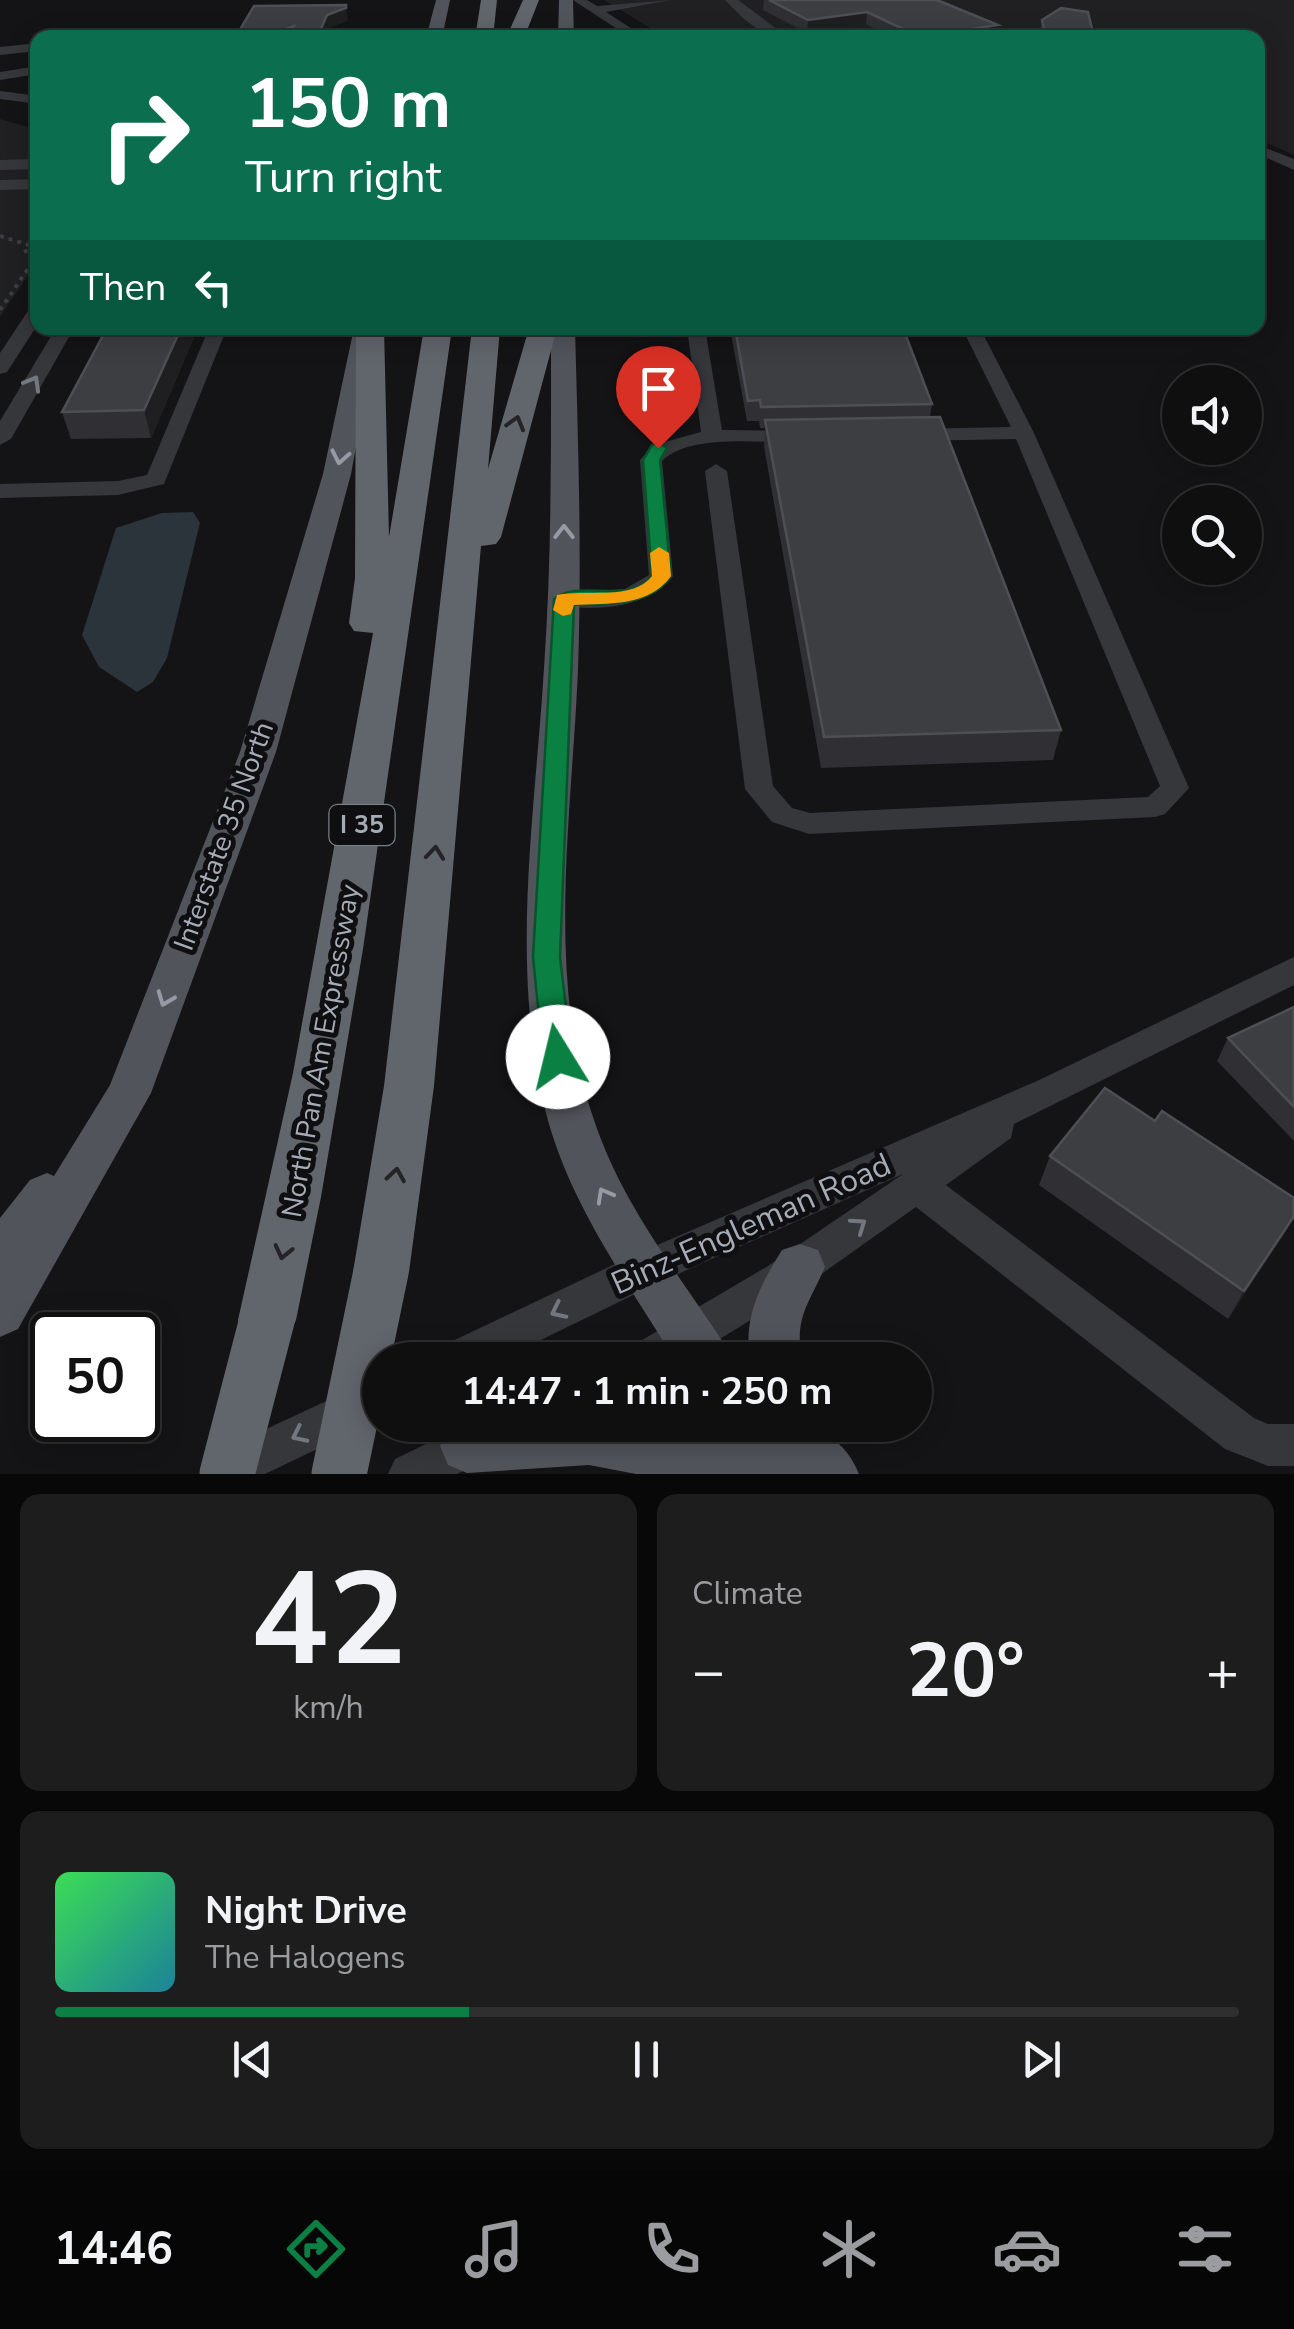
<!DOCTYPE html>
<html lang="en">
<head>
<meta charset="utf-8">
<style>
	body { margin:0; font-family:"Nunito Sans",sans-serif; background:#1d1d1e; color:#f1f3f6; height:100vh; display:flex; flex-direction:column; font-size:38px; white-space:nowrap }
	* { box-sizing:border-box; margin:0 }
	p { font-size:32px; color:#9b9c9f }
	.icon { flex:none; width:55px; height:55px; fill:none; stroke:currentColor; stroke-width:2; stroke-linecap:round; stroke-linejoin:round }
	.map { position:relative; height:1474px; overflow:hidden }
	.sheet { display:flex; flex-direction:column; gap:20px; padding:20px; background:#080809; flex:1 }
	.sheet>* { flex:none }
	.guide { position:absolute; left:30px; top:30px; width:1235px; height:305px; border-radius:20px; box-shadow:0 5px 25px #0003,0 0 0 2px #2f2f30; background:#0b6e4f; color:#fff; overflow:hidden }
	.buttons { position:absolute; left:1162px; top:365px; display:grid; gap:20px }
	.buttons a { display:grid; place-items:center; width:100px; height:100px; border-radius:50%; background:#0f0f10; box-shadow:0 5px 25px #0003,0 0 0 2px #2f2f30; font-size:50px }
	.speed { position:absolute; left:30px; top:1312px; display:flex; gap:20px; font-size:50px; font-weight:700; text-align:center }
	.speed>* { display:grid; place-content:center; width:130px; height:130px; border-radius:50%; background:#0f0f10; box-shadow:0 5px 25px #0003,0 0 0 2px #2f2f30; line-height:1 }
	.speed .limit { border:5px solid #111; border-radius:15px; background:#fff; color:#111 }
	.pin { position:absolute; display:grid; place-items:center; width:85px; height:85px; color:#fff; margin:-102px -42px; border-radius:50% 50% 50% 0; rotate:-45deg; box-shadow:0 0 10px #0007 }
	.pin .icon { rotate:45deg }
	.me { position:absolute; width:110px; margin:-55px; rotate:351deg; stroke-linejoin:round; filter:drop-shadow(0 0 8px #0008) }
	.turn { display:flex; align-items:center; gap:35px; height:210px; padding:0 50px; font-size:45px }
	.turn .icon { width:130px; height:130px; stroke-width:2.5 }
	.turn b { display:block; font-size:70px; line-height:85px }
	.then { display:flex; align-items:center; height:95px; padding:0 50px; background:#0003; gap:20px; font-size:38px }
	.big { font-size:75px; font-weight:700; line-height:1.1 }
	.sheet .tile { flex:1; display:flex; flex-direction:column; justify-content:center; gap:15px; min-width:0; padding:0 35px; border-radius:20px; background:#1d1d1e }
	.sheet .dial { align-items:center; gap:0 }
	.dial b { font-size:130px; line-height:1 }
	.song { display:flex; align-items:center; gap:30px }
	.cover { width:120px; height:120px; border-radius:15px; background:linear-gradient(135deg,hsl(130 70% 55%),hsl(190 70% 35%)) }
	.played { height:10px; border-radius:5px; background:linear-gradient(90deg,#0b8043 35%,#2f2f30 35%) }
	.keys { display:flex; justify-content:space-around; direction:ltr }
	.heat { display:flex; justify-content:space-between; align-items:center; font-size:55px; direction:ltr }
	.sheet .tiles { flex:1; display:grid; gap:20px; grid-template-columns:1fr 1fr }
	.tile:last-child { grid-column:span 2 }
	.trip { position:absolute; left:362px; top:1342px; width:570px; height:100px; border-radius:50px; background:#0f0f10; box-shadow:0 5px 25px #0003,0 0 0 2px #2f2f30; font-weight:700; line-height:100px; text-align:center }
	.tabs { display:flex; height:160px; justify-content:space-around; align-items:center; background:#060606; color:#9b9c9f }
	.tabs .icon { width:70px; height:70px }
	.tabs .on { color:#0b8043 }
	.tabs b { font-size:45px; color:#f1f3f6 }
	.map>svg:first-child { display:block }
</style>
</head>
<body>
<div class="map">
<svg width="1294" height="1474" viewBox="0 0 1294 1474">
	<rect width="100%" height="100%" fill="#141416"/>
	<g fill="#202023">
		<polygon points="604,0 1294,0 1294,155 1258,139 1258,38 665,37"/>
		<polygon points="0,119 38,130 37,262 0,317"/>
	</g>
	<polygon fill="#2a343a" points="193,512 200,523 167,658 153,682 137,692 99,667 82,635 116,528 162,513"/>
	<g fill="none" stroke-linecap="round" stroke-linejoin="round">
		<g stroke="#3b3e42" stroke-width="4" stroke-dasharray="4 5" stroke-linecap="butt">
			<polyline points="0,236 35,247 24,252"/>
			<polyline points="0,310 38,254"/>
		</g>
		<g fill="#35373b" fill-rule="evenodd">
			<polygon points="573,0 587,0 597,6 671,0 606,12 646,38 631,38"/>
			<path d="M 725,0 L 738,0 L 789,38 C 762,38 743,19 725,0 Z"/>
			<polygon points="38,43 38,51 0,55 0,47"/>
			<polygon points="38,66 38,74 0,80 0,72"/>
			<polygon points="0,91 38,96 38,104 0,99"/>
			<polygon points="1258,145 1294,159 1294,170 1258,154"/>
			<polygon points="38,159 38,169 0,170 0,160"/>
			<polygon points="38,179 38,189 0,190 0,180"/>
			<polygon points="38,304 38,324 7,372 0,374 0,353 32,305"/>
			<polygon points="56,328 74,328 11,439 0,445 0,421"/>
			<polygon points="209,328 227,328 164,484 118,495 0,498 0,484 118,481 147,475"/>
			<path d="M 687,328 L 705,328 L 722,430 L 800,431 L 811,437 L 800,443 C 762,443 690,433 662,461 L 673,576 C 649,608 593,613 555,604 L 552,599 L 555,594 L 625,589 L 649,575 L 640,460 L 654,445 L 701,432 Z"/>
			<polygon points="962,328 980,328 1034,433 1189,788 1165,814 1155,817 809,834 772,822 745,789 705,471 716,464 727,471 773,786 792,808 810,813 1148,797 1160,786 1016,439 913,441 902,435 913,429 1011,427"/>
			<polygon points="1294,957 1294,985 1014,1124 1011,1138 946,1185 1254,1418 1268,1424 1294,1424 1294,1466 1268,1466 1225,1449 916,1207 796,1292 686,1360 626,1360 632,1346 768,1266 903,1174 660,1282 500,1360 436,1360 442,1346 632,1256 1037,1081"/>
			<polygon points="352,1389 367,1395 373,1410 367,1425 265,1474 208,1474 206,1469 213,1454"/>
			<polygon points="465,1425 532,1425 526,1440 457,1474 388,1474 395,1459"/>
		</g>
		<g fill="#51545a" fill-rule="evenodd">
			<polygon points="436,0 450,0 442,38 426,38"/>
			<polygon points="559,0 573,0 574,38 558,38"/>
			<polygon points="354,328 378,328 351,474 276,752 151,1093 18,1329 0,1337 0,1218 30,1180 47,1173 54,1176 110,1085 240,752 323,474"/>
			<path d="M 551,328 L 575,328 C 578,441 582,555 578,669 C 572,816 545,977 594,1120 C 621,1202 676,1271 723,1342 L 731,1360 L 675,1360 C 627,1282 569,1203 546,1113 C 509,967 535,816 544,668 C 552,555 551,441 551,328 Z"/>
			<path d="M 800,1244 L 818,1250 L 825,1267 C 809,1304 794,1317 802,1360 L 750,1360 C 743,1318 760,1285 782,1250 Z"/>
			<path d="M 452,1425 L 666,1425 L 745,1439 L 739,1425 C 790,1425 836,1418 859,1474 L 636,1474 L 589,1465 L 467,1473 L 448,1465 L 440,1446 Z"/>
		</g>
		<g fill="#61656c" fill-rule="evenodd">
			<polygon points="481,0 497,0 493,38 475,38"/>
			<polygon points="523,0 539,0 524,38 506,38"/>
			<polygon points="356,328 384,328 389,537 424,328 452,328 363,949 321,1197 296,1320 288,1340 267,1348 246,1340 238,1320 293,1073 373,633 354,631 349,623 355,578"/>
			<polygon points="472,328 500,328 488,469 529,328 557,328 501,537 496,544 481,546 434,1086 409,1272 401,1291 381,1299 361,1291 353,1272 384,1086"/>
		</g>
		<g stroke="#61656c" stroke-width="55">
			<polyline points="227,1474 267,1320"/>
			<polyline points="339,1474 381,1272"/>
		</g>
	</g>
	<g fill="#303034">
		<polygon points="764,0 937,0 998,25 996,38 893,38 866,24 807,33 763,10"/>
		<polygon points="1042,20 1092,38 1041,38 1040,32"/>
		<polygon points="107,328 198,328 151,438 71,439 62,412"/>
		<polygon points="730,328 903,328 932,404 930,417 1061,730 1053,760 821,768 764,447 765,428 760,428 759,421 747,421"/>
		<polygon points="1294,1007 1294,1141 1217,1061 1228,1038"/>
		<polygon points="1155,1121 1294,1198 1294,1218 1228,1319 1039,1185 1050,1156"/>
	</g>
	<g fill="#1f1f22">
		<polygon points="346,8 348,21 329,28 325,38 317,38 327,15"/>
		<polygon points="867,12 866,24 807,33 808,20"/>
		<polygon points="998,25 996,38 920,37"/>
		<polygon points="294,26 295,38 261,38"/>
		<polygon points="181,328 198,328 151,438 144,410"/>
		<polygon points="1294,1216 1286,1232 1228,1319 1244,1291"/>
	</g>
	<g fill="#3d3e42" stroke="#4d4f54" stroke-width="2.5">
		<polygon points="769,0 937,0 998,25 920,37 867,12 808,20"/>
		<polygon points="346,5 346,8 327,15 317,38 288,38 294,26 261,38 235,38 254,6"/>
		<polygon points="1061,8 1088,12 1093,33 1086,38 1046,38 1042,20"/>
		<polygon points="107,328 181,328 144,410 62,412"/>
		<polygon points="735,328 903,328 932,404 761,407 760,400 748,401"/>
		<polygon points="940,417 1061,730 824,737 765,420"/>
		<polygon points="1294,1007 1294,1107 1228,1038"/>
		<polygon points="1105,1088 1155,1121 1162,1111 1294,1198 1294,1216 1244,1291 1050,1156"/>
	</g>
	<defs><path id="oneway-chevron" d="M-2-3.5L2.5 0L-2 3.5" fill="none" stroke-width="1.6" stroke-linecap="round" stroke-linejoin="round" transform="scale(2.5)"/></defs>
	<g stroke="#73777f">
		<use href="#oneway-chevron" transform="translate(33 383) rotate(-60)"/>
		<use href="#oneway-chevron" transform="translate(859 1225) rotate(-35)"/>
		<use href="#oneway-chevron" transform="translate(558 1311) rotate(154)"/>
		<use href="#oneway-chevron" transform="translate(299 1435) rotate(154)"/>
	</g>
	<g stroke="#242428">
		<use href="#oneway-chevron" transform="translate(516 423) rotate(-74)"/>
		<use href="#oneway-chevron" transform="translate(435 853) rotate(-84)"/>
		<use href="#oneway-chevron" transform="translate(396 1175) rotate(-81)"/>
		<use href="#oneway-chevron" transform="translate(283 1252) rotate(103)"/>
	</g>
	<g stroke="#959aa4">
		<use href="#oneway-chevron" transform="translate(340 457) rotate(101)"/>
		<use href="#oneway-chevron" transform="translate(564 532) rotate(-90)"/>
		<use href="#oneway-chevron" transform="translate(165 999) rotate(111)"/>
		<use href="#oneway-chevron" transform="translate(604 1195) rotate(-119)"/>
	</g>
	<path fill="#0b8043" stroke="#07532c" stroke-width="2.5" d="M 658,443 L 667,448 L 660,460 L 671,576 C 649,607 609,603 574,605 L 560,957 L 572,1057 L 568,1066 L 558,1069 L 547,1066 L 543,1057 L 533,957 L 554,599 C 579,578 629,606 652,576 L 643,460 L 652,445 Z"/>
	<path fill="#f59e0b" d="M 659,547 L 669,553 L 671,576 C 649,607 609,603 574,605 L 571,614 L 563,616 L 553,610 L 557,595 C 585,589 633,601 652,576 L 650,553 Z"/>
	<g text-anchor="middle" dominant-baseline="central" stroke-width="10" stroke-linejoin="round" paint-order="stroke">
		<rect fill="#0f0f11" stroke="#797d85" stroke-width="2.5" x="329.5" y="805" width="65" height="40" rx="8"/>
		<g font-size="25" font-weight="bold" fill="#a6acb7">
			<text x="362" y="825">I 35</text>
		</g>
		<g font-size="28" fill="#a6acb7" stroke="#0f0f11">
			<text transform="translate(224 836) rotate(-70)">Interstate 35 North</text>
			<text transform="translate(321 1051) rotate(-80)">North Pan Am Expressway</text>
		</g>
		<g font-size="32" fill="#a6acb7" stroke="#0f0f11">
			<text transform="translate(751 1224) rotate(-24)">Binz-Engleman Road</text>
		</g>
	</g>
</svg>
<div class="buttons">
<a><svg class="icon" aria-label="sound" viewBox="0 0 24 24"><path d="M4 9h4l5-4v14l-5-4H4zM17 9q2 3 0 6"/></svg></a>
<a><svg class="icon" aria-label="search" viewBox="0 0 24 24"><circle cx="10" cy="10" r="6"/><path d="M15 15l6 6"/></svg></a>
</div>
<div class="speed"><div class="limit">50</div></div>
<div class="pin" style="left:658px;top:448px;background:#d93025"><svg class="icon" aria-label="arrive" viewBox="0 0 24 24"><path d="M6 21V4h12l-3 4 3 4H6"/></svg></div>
<svg class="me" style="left:558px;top:1057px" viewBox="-20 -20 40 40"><circle r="19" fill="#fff"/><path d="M0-13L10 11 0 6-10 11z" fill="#0b8043"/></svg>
<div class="trip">14:47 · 1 min · 250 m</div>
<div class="guide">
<div class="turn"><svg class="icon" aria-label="right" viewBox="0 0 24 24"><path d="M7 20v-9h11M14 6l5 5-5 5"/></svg><div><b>150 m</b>Turn right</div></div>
<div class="then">Then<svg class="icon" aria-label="left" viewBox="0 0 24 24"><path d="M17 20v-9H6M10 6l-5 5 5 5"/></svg></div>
</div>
</div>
<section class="sheet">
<div class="tiles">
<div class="tile dial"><b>42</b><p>km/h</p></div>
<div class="tile"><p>Climate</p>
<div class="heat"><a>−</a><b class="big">20°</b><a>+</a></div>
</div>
<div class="tile">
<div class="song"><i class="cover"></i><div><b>Night Drive</b><p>The Halogens</p></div></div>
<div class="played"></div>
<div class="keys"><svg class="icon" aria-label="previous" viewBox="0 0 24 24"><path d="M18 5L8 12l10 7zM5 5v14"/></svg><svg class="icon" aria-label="pause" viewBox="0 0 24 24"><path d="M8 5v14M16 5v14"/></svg><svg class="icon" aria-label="next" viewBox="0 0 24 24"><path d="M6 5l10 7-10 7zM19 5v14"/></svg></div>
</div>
</div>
</section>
<nav class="tabs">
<b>14:46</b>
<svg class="icon on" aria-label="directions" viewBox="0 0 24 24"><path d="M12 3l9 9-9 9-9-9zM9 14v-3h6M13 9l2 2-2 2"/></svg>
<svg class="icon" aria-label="music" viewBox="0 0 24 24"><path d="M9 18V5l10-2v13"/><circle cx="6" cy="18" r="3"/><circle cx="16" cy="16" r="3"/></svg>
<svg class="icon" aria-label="phone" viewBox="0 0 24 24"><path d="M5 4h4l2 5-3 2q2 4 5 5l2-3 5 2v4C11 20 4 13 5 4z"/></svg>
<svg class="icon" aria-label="climate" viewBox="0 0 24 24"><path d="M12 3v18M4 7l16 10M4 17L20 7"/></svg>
<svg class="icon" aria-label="car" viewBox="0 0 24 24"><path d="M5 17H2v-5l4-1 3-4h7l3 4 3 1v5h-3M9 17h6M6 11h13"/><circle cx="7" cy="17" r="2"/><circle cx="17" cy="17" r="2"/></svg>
<svg class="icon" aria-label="filters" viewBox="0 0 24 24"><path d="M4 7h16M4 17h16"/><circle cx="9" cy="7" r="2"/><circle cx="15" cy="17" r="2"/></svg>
</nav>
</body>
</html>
